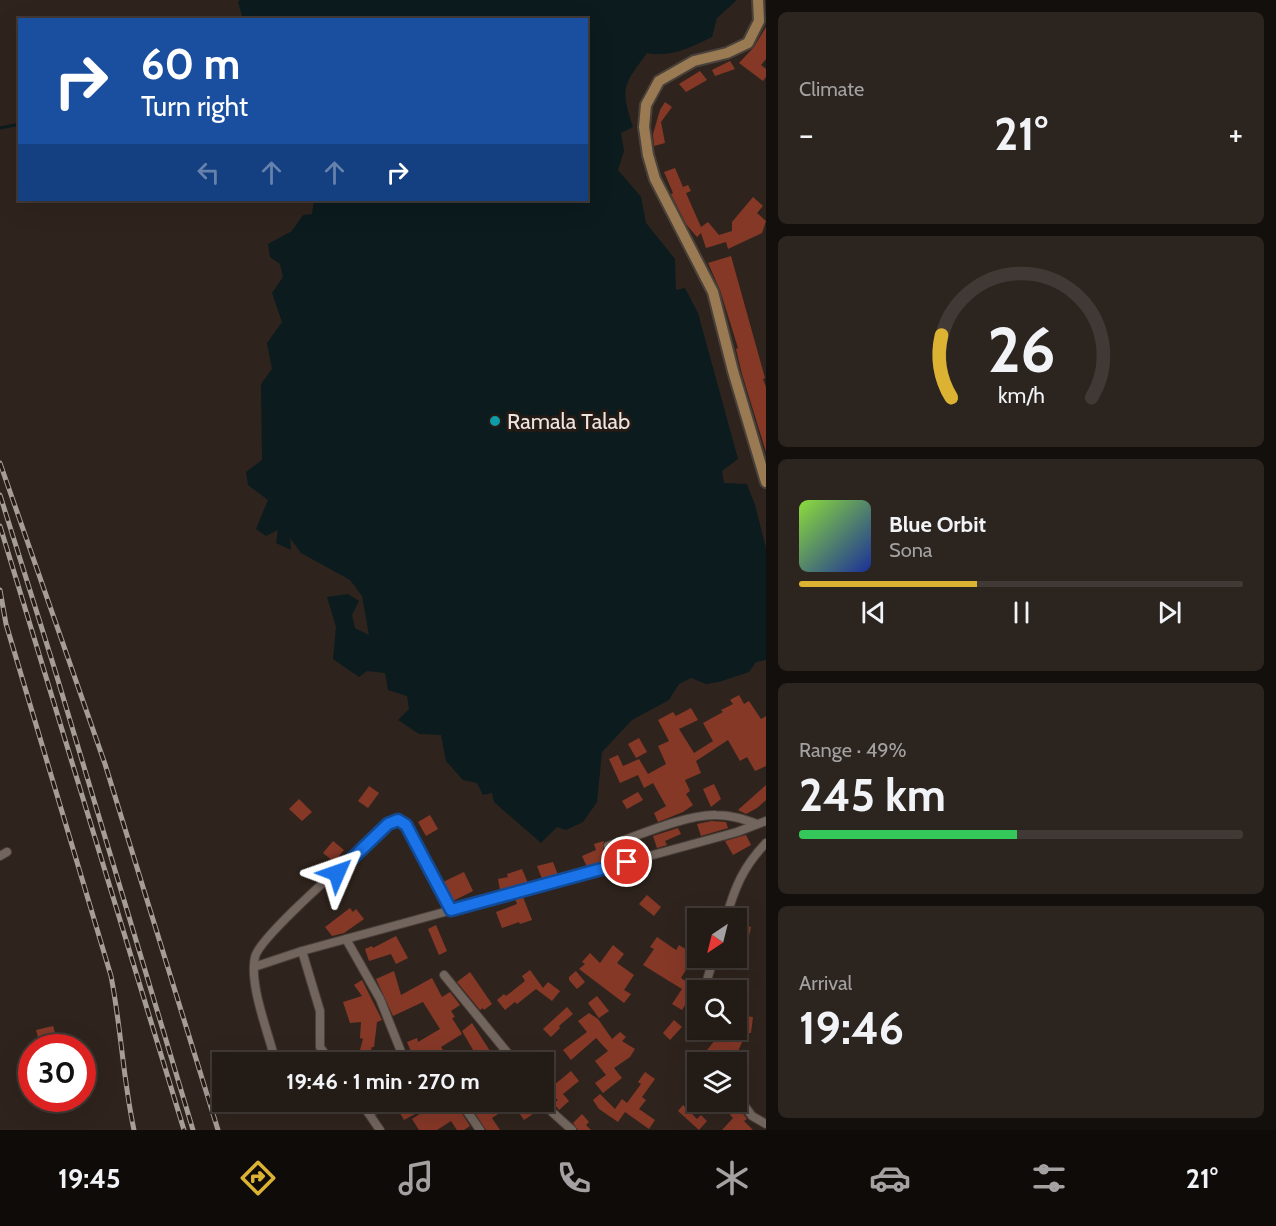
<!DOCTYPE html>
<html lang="en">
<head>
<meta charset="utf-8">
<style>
	body { margin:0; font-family:Cabin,sans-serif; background:#2b241f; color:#f1f3f6; height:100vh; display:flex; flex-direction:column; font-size:22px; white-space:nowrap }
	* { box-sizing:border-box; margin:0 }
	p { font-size:20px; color:#a3a1a1 }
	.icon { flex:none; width:33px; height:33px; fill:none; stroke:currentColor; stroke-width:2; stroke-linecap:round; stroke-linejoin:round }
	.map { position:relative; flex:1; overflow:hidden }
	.sheet { display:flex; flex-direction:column; gap:12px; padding:12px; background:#130f0c; width:510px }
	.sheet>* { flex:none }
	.hud { position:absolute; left:18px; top:18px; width:570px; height:183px; border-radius:0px; box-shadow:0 6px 24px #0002,0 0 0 2px #403935; background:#1a4fa0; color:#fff; overflow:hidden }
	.needle { width:39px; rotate:215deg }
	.fabs { position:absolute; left:687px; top:908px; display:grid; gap:12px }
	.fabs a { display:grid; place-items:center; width:60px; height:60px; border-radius:0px; background:#231b16; box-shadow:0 6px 24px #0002,0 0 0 2px #403935; font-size:30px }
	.speed { position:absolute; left:18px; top:1034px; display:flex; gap:12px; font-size:30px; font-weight:700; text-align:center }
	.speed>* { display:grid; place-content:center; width:78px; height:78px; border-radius:50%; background:#231b16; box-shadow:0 6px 24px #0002,0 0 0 2px #403935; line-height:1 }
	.speed .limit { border:9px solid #d22; background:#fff; color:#111 }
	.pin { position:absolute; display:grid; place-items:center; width:51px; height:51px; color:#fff; margin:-26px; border:3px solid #fff; border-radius:50%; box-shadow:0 2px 6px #0007 }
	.me { position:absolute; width:66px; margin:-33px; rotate:47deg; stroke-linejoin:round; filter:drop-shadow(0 0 4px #0008) }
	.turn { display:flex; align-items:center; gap:21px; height:126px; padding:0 24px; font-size:27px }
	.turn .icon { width:78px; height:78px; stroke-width:2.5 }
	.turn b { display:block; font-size:42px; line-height:51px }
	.lanes { display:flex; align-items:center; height:57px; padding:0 24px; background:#0003; justify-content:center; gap:30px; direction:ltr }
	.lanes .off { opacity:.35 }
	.big { font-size:45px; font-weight:700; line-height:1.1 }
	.sheet .widget { flex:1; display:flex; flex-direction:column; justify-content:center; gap:9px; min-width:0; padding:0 21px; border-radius:9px; background:#2b241f }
	.sheet .dial { align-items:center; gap:0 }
	.dial svg { height:156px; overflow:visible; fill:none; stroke:#403935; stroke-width:7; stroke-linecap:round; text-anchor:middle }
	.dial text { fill:#f1f3f6; stroke:none }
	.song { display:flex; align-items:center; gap:18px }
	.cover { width:72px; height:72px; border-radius:9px; background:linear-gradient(135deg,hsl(90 70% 55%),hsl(230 70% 35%)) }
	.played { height:6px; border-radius:3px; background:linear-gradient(90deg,#dcb233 40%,#403935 40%) }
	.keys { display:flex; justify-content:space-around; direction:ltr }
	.heat { display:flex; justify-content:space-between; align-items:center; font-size:33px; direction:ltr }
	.charge { height:9px; border-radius:4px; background:linear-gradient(90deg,#34c759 49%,#403935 0) }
	.trip { position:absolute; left:212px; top:1052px; width:342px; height:60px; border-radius:0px; background:#231b16; box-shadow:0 6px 24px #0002,0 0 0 2px #403935; font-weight:700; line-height:60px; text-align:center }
	.menu { display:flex; height:96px; justify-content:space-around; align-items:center; background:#0e0b09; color:#a3a1a1 }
	.menu .icon { width:42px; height:42px }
	.menu .selected { color:#dcb233 }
	.menu b { font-size:27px; color:#f1f3f6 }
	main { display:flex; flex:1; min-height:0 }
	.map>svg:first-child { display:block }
</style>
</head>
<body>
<main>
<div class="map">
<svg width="766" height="1130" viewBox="0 0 766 1130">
	<rect width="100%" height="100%" fill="#2f241d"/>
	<path fill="#0b1b1e" d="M 240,0 L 737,0 L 717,18 L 712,37 C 692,47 670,58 647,53 C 623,86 620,87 633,127 L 621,133 L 624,151 L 618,170 L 641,197 L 646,223 L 675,259 L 676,290 L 685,288 L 698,313 L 738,459 L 722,471 L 724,483 L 747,484 L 755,505 L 766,548 L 766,660 L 756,662 L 749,672 L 719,682 L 706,684 L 691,678 L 679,684 L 669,700 L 632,720 L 602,752 L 597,802 L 583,822 L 566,830 L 557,827 L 541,843 L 494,802 L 492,793 L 483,795 L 477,783 L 463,780 L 446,761 L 441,735 L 419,734 L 398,720 L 409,709 L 407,696 L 388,690 L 385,673 L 367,671 L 359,677 L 333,659 L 336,627 L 327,597 L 348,594 L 359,601 L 352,615 L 355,628 L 369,635 L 362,596 L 350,580 L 301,553 L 290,538 L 291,550 L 276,543 L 278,530 L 266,536 L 256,529 L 268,500 L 248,485 L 246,472 L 262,460 L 261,384 L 272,369 L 267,343 L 282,322 L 272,293 L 283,277 L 280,264 L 270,257 L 268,244 L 292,231 L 303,215 L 312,214 L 314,200 L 586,200 L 586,20 L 243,19 L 238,2 Z"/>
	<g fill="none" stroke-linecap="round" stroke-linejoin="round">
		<polyline stroke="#0b1b1e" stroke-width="3" points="0,128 20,124"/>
	</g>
	<g fill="#863827">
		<polygon points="766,27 766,59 761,65 766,69 766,77 763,81 739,63 754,47"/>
		<polygon points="730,61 735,69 715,76 712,70"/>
		<polygon points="700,71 707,80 686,92 679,84"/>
		<polygon points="665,102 672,107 661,122 665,143 654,146 653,134 660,110"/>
		<polygon points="675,168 683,187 688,185 691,191 686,193 701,227 708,222 719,235 732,231 732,222 753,197 763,206 757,213 766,221 762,233 728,249 726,242 706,248 701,233 697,237 686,224 671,194 673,193 664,172"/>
		<polygon points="731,256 765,378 763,379 766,387 766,452 742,374 736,349 738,348 720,290 708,263"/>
		<polygon points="739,695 744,704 749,701 761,719 766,716 766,766 755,771 747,757 740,761 728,740 696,761 701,773 685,780 690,791 686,794 693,805 683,812 658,822 654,813 666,806 653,783 644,788 638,775 620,783 609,759 618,755 623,766 639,759 648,774 666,764 658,746 669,741 658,720 673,712 676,716 691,708 698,720 679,729 694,753 713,741 703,723 723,712 721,710 733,704 730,700"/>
		<polygon points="639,738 647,752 636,758 628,744"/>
		<polygon points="714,784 721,799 711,807 703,789"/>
		<polygon points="766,785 766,800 757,808 746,814 738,810"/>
		<polygon points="369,786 379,793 368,808 358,801"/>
		<polygon points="638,792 643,800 627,809 622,801"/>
		<polygon points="299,799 312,812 302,821 289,809"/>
		<polygon points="430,815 438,829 426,836 418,822"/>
		<polygon points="712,821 726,822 728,828 701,836 697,824"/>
		<polygon points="678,828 681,834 665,841 667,845 657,848 653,836"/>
		<polygon points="746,835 751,845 733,855 725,841"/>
		<polygon points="333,841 344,850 334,862 323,853"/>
		<polygon points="604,841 603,849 608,852 611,860 587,867 582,856 596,850 594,844"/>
		<polygon points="553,862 558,875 542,879 537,866"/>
		<polygon points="522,869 528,883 500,890 498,879 508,877 507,874"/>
		<polygon points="464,872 473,891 453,901 443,882"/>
		<polygon points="647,895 661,907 654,916 639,904"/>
		<polygon points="523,897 532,920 520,924 519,922 502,928 496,912 517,904 515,899"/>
		<polygon points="350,908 353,912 356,909 364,919 344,933 332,936 325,927"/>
		<polygon points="735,909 746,911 744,925 751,927 749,936 742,934 741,944 736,944 736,918 732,918"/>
		<polygon points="436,925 447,951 439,955 428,929"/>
		<polygon points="396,936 408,958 396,964 391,954 369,961 365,949 372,946 373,948"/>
		<polygon points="657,937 676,950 679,945 695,955 681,978 696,988 682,1010 672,1004 682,989 643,965 654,949 650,947"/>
		<polygon points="613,945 624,954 617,963 634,975 624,990 631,994 624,1003 579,969 585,964 582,962 590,953 600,963"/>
		<polygon points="530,970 543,988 548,982 560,991 552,1001 536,989 517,1004 515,1002 505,1010 497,1000 504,994 506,996 525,981 522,976"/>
		<polygon points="394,971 401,995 432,978 442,997 450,992 460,1005 451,1011 455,1017 452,1018 462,1034 441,1047 451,1062 439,1062 433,1053 415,1061 407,1042 417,1038 418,1042 440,1029 423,1002 393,1016 376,979"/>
		<polygon points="576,971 585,982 577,989 569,980 569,977"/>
		<polygon points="470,972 492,1004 484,1010 483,1008 480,1010 457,982"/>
		<polygon points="362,980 382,1020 377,1022 374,1047 372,1047 370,1053 368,1052 361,1060 364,1062 346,1062 353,1053 358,1057 363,1039 360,1038 361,1022 350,1023 343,1002 362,996 354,985"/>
		<polygon points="597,996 609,1011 599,1018 588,1003"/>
		<polygon points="567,1007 573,1014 559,1026 560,1028 551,1037 543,1029"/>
		<polygon points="589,1013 598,1019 612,1039 620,1032 626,1037 622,1041 635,1049 630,1057 614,1068 622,1078 603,1093 595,1083 606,1075 595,1061 608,1051 596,1038 571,1060 563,1050 587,1032 578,1021"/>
		<polygon points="736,1015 753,1017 751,1033 746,1033 736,1056 743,1062 724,1062 707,1050 724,1029 736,1029"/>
		<polygon points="674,1020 682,1027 670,1040 663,1033"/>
		<polygon points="472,1023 492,1054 498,1050 507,1062 480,1062 462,1031"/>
		<polygon points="53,1026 56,1036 39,1041 36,1030"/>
		<polygon points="571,1071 579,1081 563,1094 569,1101 559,1110 552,1101 558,1101 549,1089"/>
		<polygon points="645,1072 655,1079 642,1097 646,1100 639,1109 655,1120 649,1129 625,1112 618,1122 599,1109 593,1100 600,1094 615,1109 622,1099 627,1103 641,1084 638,1082"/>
		<polygon points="433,1101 454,1101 470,1126 464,1130 457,1130 451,1121 437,1130 419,1130 412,1119 435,1104"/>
		<polygon points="467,1101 525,1101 529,1106 537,1101 542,1108 524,1120 513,1104 492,1118 500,1130 486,1130"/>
		<polygon points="408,1102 415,1114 404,1120 397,1108"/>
		<polygon points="683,1105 697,1119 701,1115 707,1121 699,1130 678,1111"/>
		<polygon points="738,1107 747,1119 744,1121 753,1130 722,1130 733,1118 730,1115"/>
		<polygon points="582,1114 589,1122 586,1125 591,1130 578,1130 573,1123"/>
	</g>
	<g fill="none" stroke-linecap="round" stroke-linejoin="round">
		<g stroke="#4a413b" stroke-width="10">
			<g id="street">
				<path d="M 608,846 C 637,836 687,814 716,815 C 731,815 743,819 757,824"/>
				<polyline points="0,856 7,852"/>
				<path d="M 726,918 C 735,887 743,867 766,843"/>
				<polyline points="346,939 380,999 402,1054"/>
				<polyline points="302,951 320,1011 320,1047 331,1062"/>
				<polyline points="254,967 302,951 737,832 766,821"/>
				<polyline points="444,975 515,1062"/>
				<polyline points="704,990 714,957"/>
				<path d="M 274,1056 C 267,1029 249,984 255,957 C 259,936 366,845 388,824 L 398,820 L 406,825 L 451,910"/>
				<polyline points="736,1094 752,1116 766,1124"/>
				<polyline points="543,1099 552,1112 572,1130"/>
				<polyline points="360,1101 380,1130"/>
				<polyline points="460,1101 480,1130"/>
				<polyline points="369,1113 391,1101"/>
			</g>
		</g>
		<g stroke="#4a413b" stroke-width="14">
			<polyline id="secondary" points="758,0 759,21 748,43 727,53 694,61 659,81 646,105 644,127 648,155 655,179 713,292 733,371 766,482"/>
		</g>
		<use href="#street" stroke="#72655d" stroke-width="8"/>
		<use href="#secondary" stroke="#9a7a53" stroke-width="10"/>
		<g stroke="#a69d97" stroke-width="5">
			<g id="rail">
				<polyline points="0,463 105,764 218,1130"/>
				<polyline points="0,495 54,667 193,1130"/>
				<polyline points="0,526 184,1130"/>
				<path d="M 0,590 L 6,624 L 111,976 C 121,1027 123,1079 134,1130"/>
			</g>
		</g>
		<use href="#rail" stroke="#251a14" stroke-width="3" stroke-dasharray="9" stroke-linecap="butt"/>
	</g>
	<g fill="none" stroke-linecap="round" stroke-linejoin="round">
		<g stroke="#114b97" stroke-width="15">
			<polyline id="route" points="337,873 388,824 398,820 406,825 451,910 627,862"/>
		</g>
		<use href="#route" stroke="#1a73e8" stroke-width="10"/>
	</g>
	<circle fill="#0f9aa8" stroke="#251a14" stroke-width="2" cx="495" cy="421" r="6"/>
	<g text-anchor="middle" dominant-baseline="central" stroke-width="6" stroke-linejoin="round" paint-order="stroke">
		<g font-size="22" fill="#ede5e0" stroke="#251a14" text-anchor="start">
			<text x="507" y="421">Ramala Talab</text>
		</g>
	</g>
</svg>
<div class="fabs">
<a><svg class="needle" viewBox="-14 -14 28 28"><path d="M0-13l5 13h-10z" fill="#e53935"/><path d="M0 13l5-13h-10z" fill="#a3a1a1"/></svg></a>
<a><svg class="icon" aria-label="search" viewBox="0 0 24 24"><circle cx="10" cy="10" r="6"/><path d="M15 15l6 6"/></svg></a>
<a><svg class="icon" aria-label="layers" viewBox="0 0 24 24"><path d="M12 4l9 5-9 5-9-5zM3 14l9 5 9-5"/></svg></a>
</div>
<div class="speed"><div class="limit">30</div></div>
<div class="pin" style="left:627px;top:862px;background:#d93025"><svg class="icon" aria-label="arrive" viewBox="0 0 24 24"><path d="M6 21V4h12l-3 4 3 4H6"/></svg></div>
<svg class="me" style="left:337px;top:873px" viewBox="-20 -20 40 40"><path d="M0-17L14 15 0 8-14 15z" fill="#1a73e8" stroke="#fff" stroke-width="4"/></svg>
<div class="trip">19:46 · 1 min · 270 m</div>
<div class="hud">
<div class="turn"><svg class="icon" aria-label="right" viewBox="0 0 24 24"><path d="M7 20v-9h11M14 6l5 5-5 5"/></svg><div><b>60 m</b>Turn right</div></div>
<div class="lanes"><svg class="icon off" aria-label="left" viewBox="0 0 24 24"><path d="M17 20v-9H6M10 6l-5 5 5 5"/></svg><svg class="icon off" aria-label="ahead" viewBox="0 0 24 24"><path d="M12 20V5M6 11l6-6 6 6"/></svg><svg class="icon off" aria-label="ahead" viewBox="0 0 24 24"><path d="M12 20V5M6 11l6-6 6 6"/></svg><svg class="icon" aria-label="right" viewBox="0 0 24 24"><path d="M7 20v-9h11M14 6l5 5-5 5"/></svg></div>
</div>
</div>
<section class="sheet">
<div class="widget"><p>Climate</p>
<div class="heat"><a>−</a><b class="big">21°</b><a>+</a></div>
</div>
<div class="widget dial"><svg viewBox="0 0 100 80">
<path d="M14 69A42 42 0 1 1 86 69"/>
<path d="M14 69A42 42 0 0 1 9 37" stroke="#dcb233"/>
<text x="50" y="56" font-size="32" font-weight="700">26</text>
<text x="50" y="72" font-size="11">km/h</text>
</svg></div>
<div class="widget">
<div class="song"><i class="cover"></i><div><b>Blue Orbit</b><p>Sona</p></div></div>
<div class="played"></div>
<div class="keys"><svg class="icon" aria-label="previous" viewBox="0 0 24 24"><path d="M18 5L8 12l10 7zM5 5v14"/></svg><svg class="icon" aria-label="pause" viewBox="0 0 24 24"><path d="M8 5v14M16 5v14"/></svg><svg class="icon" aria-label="next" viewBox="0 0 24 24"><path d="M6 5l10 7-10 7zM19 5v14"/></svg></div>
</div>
<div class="widget"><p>Range · 49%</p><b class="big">245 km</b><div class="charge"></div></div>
<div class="widget"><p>Arrival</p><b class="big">19:46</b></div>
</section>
</main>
<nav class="menu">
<b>19:45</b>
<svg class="icon selected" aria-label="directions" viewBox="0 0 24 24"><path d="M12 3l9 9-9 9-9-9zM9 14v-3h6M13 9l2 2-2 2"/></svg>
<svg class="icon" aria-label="music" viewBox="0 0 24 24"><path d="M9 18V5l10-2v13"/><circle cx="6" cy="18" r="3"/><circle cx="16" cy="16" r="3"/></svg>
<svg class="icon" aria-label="phone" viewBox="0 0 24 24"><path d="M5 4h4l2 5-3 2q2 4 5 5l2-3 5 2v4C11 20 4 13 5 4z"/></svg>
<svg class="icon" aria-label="climate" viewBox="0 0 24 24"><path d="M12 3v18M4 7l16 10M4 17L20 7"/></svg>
<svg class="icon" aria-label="car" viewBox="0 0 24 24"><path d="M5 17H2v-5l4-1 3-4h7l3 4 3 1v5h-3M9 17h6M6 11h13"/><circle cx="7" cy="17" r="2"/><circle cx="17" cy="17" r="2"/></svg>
<svg class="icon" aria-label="filters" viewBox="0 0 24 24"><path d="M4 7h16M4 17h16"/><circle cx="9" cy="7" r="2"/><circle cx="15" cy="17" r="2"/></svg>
<b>21°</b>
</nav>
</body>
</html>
